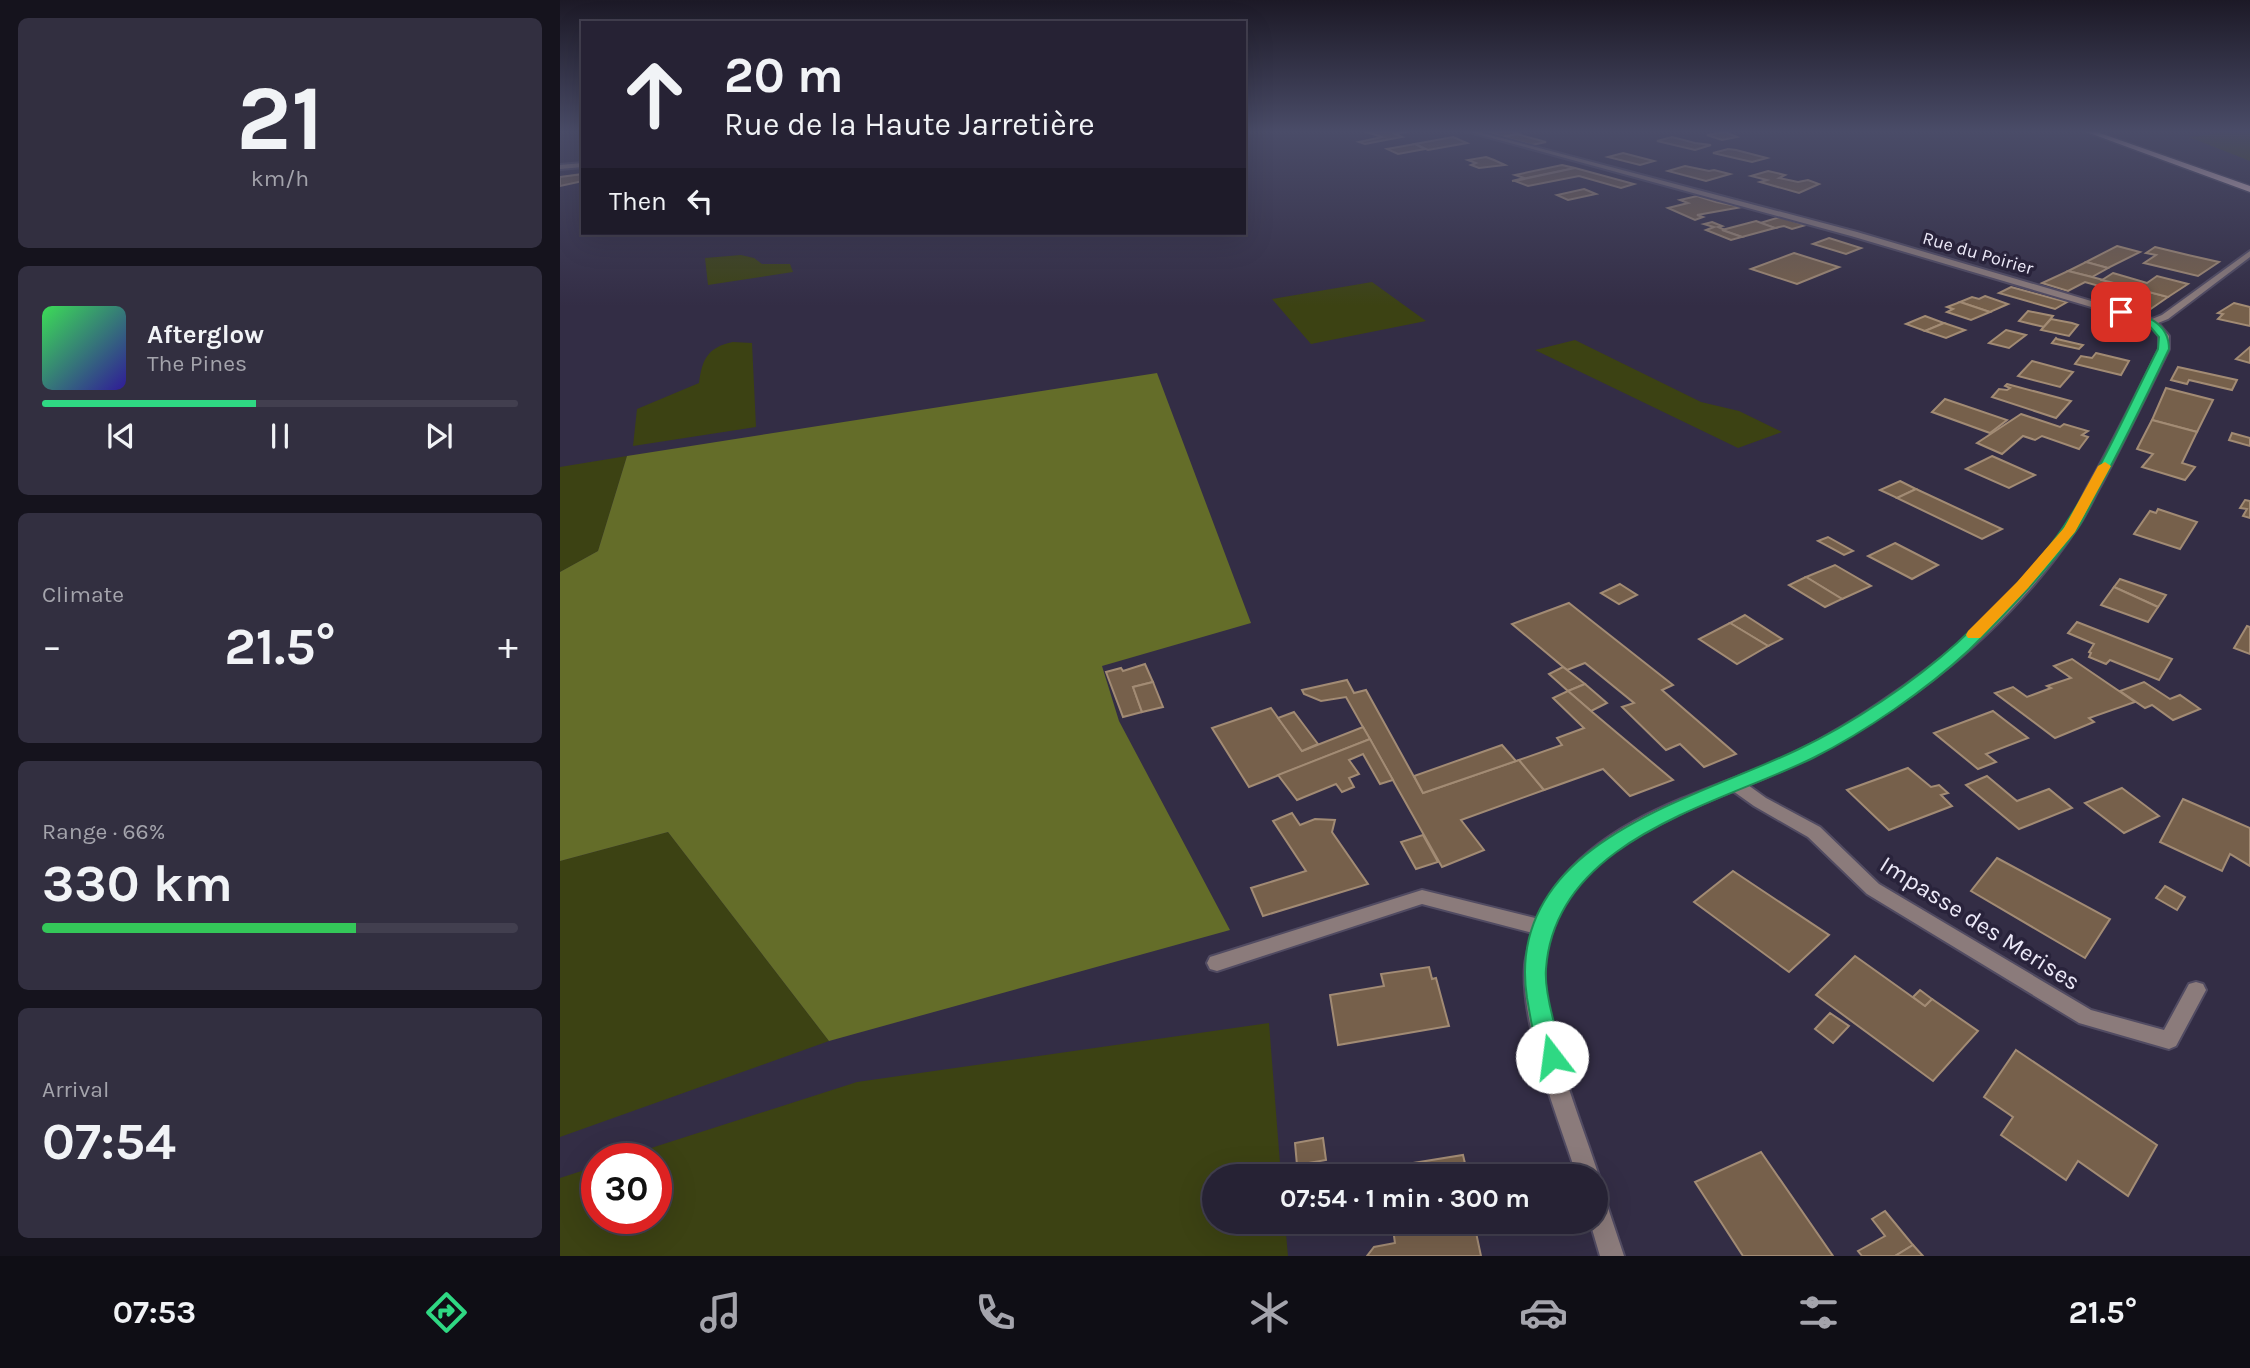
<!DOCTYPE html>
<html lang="en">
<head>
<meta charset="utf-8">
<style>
	body { margin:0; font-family:Karla,sans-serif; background:#322f40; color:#f1f3f6; height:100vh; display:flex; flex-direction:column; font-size:26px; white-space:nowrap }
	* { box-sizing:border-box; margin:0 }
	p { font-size:23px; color:#a4a4ac }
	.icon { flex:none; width:38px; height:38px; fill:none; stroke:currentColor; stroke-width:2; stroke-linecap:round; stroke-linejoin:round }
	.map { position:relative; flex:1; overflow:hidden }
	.panel { display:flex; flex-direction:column; gap:18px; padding:18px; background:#15131d; width:560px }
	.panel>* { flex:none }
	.guide { position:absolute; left:21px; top:21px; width:665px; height:214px; border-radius:0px; box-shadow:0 7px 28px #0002,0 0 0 2px #423f4f; background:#262234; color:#f1f3f6; overflow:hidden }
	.speed { position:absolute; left:21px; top:1143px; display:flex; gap:14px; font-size:35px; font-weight:700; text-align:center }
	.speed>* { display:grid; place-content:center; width:91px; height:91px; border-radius:50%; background:#262234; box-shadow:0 7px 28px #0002,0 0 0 2px #423f4f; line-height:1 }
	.speed .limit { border:10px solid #d22; background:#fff; color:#111 }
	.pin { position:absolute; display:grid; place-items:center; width:60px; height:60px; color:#fff; margin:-30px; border-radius:14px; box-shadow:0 4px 10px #0006 }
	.me { position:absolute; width:77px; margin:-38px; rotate:345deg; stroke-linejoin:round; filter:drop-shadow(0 0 5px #0008) }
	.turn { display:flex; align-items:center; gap:24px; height:147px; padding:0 28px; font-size:32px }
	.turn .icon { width:91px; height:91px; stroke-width:2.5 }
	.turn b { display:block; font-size:49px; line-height:60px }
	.then { display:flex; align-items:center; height:66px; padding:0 28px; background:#0003; gap:14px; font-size:26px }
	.big { font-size:52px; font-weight:700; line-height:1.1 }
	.panel .widget { flex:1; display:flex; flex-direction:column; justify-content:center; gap:10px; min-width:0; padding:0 24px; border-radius:10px; background:#322f40 }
	.panel .dial { align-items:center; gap:0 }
	.dial b { font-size:91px; line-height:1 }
	.song { display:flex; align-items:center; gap:21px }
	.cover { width:84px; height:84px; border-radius:10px; background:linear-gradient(135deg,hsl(130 70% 55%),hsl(250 70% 35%)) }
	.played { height:7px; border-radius:4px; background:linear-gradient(90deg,#2fd883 45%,#423f4f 45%) }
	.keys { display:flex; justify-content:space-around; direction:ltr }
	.heat { display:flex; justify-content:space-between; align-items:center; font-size:38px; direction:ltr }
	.charge { height:10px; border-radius:5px; background:linear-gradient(90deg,#34c759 66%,#423f4f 0) }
	.trip { position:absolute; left:642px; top:1164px; width:406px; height:70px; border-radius:35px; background:#262234; box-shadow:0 7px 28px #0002,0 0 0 2px #423f4f; font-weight:700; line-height:70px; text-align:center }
	.tab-bar { display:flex; height:112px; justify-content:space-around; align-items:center; background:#0f0e15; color:#a4a4ac }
	.tab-bar .icon { width:49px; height:49px }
	.tab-bar .on { color:#2fd883 }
	.tab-bar b { font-size:32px; color:#f1f3f6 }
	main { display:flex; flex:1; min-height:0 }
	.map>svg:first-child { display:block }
</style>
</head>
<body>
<main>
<section class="panel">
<div class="widget dial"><b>21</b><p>km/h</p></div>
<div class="widget">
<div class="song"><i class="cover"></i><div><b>Afterglow</b><p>The Pines</p></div></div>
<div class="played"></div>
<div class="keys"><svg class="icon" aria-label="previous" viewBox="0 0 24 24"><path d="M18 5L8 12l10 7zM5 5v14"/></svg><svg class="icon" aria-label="pause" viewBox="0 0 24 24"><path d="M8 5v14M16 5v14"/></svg><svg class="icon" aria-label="next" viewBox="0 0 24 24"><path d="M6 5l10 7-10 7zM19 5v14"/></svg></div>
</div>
<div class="widget"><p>Climate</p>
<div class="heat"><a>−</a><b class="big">21.5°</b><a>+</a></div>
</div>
<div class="widget"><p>Range · 66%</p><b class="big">330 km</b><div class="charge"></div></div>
<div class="widget"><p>Arrival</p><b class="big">07:54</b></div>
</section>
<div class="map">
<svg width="1690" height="1256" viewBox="0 0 1690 1256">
	<rect width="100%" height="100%" fill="#332d45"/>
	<g fill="#3c4213">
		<polygon points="1678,131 1690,131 1690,161 1629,137"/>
		<polygon points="181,255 194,258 202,264 230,264 233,272 148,285 145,258"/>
		<polygon points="812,282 866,321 751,344 712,299"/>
		<polygon points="1015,340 1141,402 1179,411 1222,432 1178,448 975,350"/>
		<path d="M 173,342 L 192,343 L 196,427 L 73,446 L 77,409 L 139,383 C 142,359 148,347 173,342 Z"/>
		<polygon points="67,456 38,551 0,572 0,467"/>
		<polygon points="108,832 269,1041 0,1137 0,861"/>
		<polygon points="709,1023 721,1176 654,1176 654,1222 725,1222 728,1256 0,1256 0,1178 37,1166 37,1218 96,1218 96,1158 60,1158 297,1082"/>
	</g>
	<polygon fill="#646d29" points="597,373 691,623 542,666 559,721 670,930 269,1041 108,832 0,861 0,572 38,551 67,456"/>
	<g fill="#76604b" stroke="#a28b74" stroke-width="2">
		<polygon points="804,131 851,131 835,134 842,137 805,144 799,142 822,137"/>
		<polygon points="926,131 951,131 959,134 943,137"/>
		<polygon points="1165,132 1177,137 1162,140 1147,135"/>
		<polygon points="957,134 986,142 972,145 943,137"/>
		<polygon points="893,137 907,143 868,150 855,144"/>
		<polygon points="1112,137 1135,143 1151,145 1135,150 1097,141"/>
		<polygon points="855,144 865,149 838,154 827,149"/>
		<polygon points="1168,149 1176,150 1207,158 1192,162 1153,153"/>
		<polygon points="1063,153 1094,161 1080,165 1048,157"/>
		<polygon points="926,157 934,160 945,165 919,168 911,165 916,163 908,160"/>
		<polygon points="1002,165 1015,168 952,181 964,178 955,175"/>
		<polygon points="1125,166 1149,171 1154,170 1170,174 1146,181 1108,171"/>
		<polygon points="1015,168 1074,184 1061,188 1019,176 968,186 955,181"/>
		<polygon points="1208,171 1225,175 1219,178 1238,182 1248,180 1259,184 1239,193 1200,182 1207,180 1191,176"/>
		<polygon points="23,174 23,181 0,186 0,177"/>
		<polygon points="1024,189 1036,194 1008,200 997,195"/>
		<polygon points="1137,196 1156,202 1182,207 1137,215 1143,217 1135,220 1108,208 1128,203 1120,200"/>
		<polygon points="1220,217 1246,225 1232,229 1224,226 1215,228 1200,223"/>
		<polygon points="1196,221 1215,228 1182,237 1162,230"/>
		<polygon points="1152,222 1162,226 1158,227 1165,230 1162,230 1182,237 1171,240 1146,230 1154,227 1144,224"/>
		<polygon points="1269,238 1301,248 1286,254 1253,244"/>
		<polygon points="1557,246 1580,252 1548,268 1526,262"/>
		<polygon points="1595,247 1628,255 1659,262 1638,276 1584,263 1596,255 1586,253"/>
		<polygon points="1234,253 1279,267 1237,284 1191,269"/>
		<polygon points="1526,262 1548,268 1532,277 1508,271"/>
		<polygon points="1508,271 1532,277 1608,297 1585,313 1554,305 1571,295 1525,282 1508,291 1482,283"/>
		<polygon points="1553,273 1587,283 1597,276 1628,284 1608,297 1542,280"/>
		<polygon points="1451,287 1488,297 1507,302 1495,309 1439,293"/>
		<polygon points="1425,296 1448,304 1430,312 1400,302 1412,297 1419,299"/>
		<polygon points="1400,302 1430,312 1411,320 1387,312 1393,309 1387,307"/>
		<polygon points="1674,303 1690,307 1690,326 1658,319 1663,314 1658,313"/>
		<polygon points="1468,311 1493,316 1484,327 1459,321"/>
		<polygon points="1365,316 1384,323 1365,331 1346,324"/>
		<polygon points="1491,319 1512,323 1518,325 1509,336 1481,330"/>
		<polygon points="1384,323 1405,330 1386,338 1365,331"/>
		<polygon points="1446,330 1466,335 1449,348 1429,343"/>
		<polygon points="1496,338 1497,339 1523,345 1519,349 1492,343"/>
		<polygon points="1690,347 1690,363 1676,359"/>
		<polygon points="1536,353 1569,361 1561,375 1515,364 1521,356 1532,358"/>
		<polygon points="1472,361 1513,372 1500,387 1458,376"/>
		<polygon points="1618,367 1677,380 1672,390 1629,380 1627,384 1611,380"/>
		<polygon points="1447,384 1511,401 1496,418 1432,397 1439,389 1447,390 1450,388 1445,386"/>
		<polygon points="1606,388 1653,400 1637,432 1592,420"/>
		<polygon points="1385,399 1447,420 1430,433 1372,412"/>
		<polygon points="1461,414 1500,427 1504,424 1528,431 1522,435 1528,437 1519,449 1482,436 1475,440 1463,436 1442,454 1417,443"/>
		<polygon points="1592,420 1637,432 1622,463 1635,467 1625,480 1582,467 1593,454 1577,449"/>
		<polygon points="1672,433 1690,438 1690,446 1669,440"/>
		<polygon points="1432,456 1475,475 1449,488 1406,469"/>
		<polygon points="1340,481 1356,489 1337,498 1320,490"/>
		<polygon points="1356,489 1442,529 1422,539 1337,498"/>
		<polygon points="1685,500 1690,501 1690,518 1683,516 1687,509 1680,508"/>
		<polygon points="1598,509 1637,522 1620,549 1574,534 1590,511 1596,513"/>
		<polygon points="1268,537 1293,551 1284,555 1258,541"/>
		<polygon points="1335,543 1378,565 1352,579 1308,556"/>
		<polygon points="1275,565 1311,586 1282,599 1246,577"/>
		<polygon points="1246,577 1282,599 1265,607 1229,585"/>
		<polygon points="1560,579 1606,595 1598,607 1554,587"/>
		<polygon points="1060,584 1077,595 1059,604 1041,593"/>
		<polygon points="1554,587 1598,607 1588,622 1541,605"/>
		<polygon points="1009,603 1113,685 1102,690 1176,754 1144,767 1120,744 1106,750 1062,707 1074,703 1025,663 1007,670 952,624"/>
		<polygon points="1185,615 1222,639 1208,646 1170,623"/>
		<polygon points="1517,622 1612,659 1599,680 1550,660 1546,664 1529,657 1531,653 1529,652 1534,644 1508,633"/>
		<polygon points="1170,623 1208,646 1177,664 1139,639"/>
		<polygon points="1687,626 1690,627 1690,654 1674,648"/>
		<polygon points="1512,659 1575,702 1529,718 1534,722 1495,738 1435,693 1453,687 1467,697 1491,688 1487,686 1511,678 1494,666"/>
		<polygon points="585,664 593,682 573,687 582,712 563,717 546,672 561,668 563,671"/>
		<polygon points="1003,667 1007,670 1025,684 1008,691 989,674"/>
		<polygon points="787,680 794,693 806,690 863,793 959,760 984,790 901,820 924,850 882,867 786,697 761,701 744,694 742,690"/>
		<polygon points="593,682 603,707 582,712 573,687"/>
		<polygon points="1584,682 1610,699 1620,695 1640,709 1613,720 1592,705 1585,708 1560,691"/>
		<polygon points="1025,684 1047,703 1031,711 1008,691"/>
		<polygon points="1008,691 1031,711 1113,780 1070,796 1043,769 984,790 959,760 1002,745 997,738 1024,728 993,698"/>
		<polygon points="711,708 742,751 803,727 810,739 689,787 652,728"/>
		<polygon points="1433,711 1468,738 1426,754 1436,762 1418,769 1374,733"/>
		<polygon points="734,712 758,744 742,751 718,718"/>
		<polygon points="810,739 833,780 820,784 803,754 789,760 799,774 789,778 794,787 782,792 776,784 737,800 718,775"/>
		<polygon points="942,745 956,761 863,793 854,776"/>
		<polygon points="1348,768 1371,787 1379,785 1388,793 1381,795 1392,806 1329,830 1287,790"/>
		<polygon points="1427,776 1457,801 1489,789 1512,808 1459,829 1406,785"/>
		<polygon points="1562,788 1599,816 1564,833 1525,803"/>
		<polygon points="1623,799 1690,828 1690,866 1670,854 1662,871 1600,842"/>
		<polygon points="732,813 740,825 755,819 775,820 772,832 808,884 703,916 691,888 746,871 713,821"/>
		<polygon points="863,835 878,862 856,869 841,842"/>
		<polygon points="1437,858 1550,919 1525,958 1411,891"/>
		<polygon points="1173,871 1269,935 1229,972 1134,902"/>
		<polygon points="1605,886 1625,897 1617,910 1596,898"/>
		<polygon points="1295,956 1365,1006 1372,999 1418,1031 1373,1081 1256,995"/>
		<polygon points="869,967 872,979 876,978 889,1026 778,1045 770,995 824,986 821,974"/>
		<polygon points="1360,990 1372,999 1365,1006 1353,997"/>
		<polygon points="1270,1013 1289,1026 1273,1043 1255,1029"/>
		<polygon points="1456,1050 1597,1145 1568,1196 1518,1161 1506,1180 1441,1135 1453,1117 1424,1097"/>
		<polygon points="763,1138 766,1160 737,1165 735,1143"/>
		<polygon points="1201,1152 1273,1256 1183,1256 1135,1182"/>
		<polygon points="903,1155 908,1176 797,1176 797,1172"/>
		<polygon points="1325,1211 1353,1245 1335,1256 1302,1256 1298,1251 1325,1236 1312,1219"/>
		<polygon points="832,1222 923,1222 914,1223 921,1256 807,1256 814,1247 835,1243"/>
		<polygon points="1353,1245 1363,1256 1335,1256"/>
	</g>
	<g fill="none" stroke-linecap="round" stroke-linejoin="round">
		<g stroke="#514b62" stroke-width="4">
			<g id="street">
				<path d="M 906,131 L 915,131 L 1297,232 L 1592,319 L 1602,315 L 1690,251 L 1690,257 L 1608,319 L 1598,323 L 1609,336 L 1609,349 C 1587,394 1565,439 1542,483 C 1534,497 1528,511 1519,525 C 1441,643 1318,733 1188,785 L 1206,798 L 1260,827 L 1319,884 L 1531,1010 L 1604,1030 L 1629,984 L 1636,982 L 1643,984 L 1646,990 L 1616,1046 L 1609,1049 L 1519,1023 L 1307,894 L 1248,837 L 1194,806 L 1173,791 C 1095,823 991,867 985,965 C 981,1026 1020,1117 1039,1176 L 1036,1184 L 1036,1176 L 1017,1176 C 998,1118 960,1024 965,965 C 966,954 970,943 973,933 L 862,904 L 657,971 L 650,969 L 647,963 L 650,957 L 862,890 L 979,919 C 984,908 989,896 996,886 C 1046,820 1131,796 1205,766 C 1246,749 1284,727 1321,702 C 1391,655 1461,594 1508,523 C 1517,510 1523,495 1531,481 C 1555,438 1577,393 1599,349 L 1599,336 L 1589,324 L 1291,236 Z"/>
				<polygon points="23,163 23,167 0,169 0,165"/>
				<polygon points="1036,1192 1044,1196 1064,1256 1040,1256 1030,1222 1036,1222"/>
			</g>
		</g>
		<g stroke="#514b62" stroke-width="3">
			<polygon id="primary" points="1524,131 1534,131 1690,186 1690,192"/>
		</g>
		<use href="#street" fill="#8b7b7b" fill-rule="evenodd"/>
		<use href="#primary" fill="#e4c4c5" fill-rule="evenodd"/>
	</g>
	<linearGradient id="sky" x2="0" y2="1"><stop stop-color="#1c1926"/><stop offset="0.43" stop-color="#4a4c68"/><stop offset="1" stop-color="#4a4c68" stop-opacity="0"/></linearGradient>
	<rect width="1690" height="306" fill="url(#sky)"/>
	<path fill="#2fd883" stroke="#1f8c55" stroke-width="2" d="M 1561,309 C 1584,315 1609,321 1609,349 C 1587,395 1565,441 1540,486 C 1532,501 1525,518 1515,532 C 1484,574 1446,614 1409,650 C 1366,690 1305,732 1253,758 C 1157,805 995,839 986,969 C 984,991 997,1035 1004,1057 L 1000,1064 L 992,1067 L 983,1064 C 974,1043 971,1020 967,998 C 943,842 1134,800 1239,749 C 1292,724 1354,682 1397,643 C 1430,613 1480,563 1504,526 C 1541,471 1568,408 1598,349 L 1599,337 L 1588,324 L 1557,314 L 1557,310 Z"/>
	<polygon fill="#f59e0b" points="1545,462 1551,466 1515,532 1468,588 1420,638 1408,638 1406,635 1408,631 1457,582 1504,528 1538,466"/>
	<g text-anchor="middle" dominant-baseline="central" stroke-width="7" stroke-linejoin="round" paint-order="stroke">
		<g font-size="18" fill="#ece9f8" stroke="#29233b">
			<text transform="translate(1418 253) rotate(16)">Rue du Poirier</text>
		</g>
		<g font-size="24" fill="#ece9f8" stroke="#29233b">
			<text transform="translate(1420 923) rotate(32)">Impasse des Merises</text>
		</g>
	</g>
</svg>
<div class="speed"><div class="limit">30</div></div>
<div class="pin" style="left:1561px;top:312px;background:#d93025"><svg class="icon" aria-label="arrive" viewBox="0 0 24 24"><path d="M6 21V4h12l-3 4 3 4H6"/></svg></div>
<svg class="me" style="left:992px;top:1057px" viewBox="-20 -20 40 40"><circle r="19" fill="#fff"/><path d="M0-13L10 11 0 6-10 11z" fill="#2fd883"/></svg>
<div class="trip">07:54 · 1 min · 300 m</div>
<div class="guide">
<div class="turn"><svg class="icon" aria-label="ahead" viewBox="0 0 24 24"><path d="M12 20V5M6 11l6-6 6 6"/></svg><div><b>20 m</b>Rue de la Haute Jarretière</div></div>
<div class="then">Then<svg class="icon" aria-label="left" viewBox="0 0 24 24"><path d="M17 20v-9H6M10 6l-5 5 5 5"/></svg></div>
</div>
</div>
</main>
<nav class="tab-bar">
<b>07:53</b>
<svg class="icon on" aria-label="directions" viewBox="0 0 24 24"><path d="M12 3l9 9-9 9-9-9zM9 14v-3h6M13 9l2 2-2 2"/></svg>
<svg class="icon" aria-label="music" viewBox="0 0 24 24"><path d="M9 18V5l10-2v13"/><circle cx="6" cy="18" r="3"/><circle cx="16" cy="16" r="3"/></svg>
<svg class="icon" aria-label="phone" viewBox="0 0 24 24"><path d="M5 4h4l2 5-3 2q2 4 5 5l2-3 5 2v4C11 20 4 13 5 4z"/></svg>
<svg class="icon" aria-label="climate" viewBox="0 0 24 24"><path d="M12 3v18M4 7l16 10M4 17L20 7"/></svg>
<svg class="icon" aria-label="car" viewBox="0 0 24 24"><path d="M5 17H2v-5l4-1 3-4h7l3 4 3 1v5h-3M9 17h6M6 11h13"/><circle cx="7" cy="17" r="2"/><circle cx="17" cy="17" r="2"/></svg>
<svg class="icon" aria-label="filters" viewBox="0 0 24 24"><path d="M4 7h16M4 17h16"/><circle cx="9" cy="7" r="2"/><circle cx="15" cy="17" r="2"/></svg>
<b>21.5°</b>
</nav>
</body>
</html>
